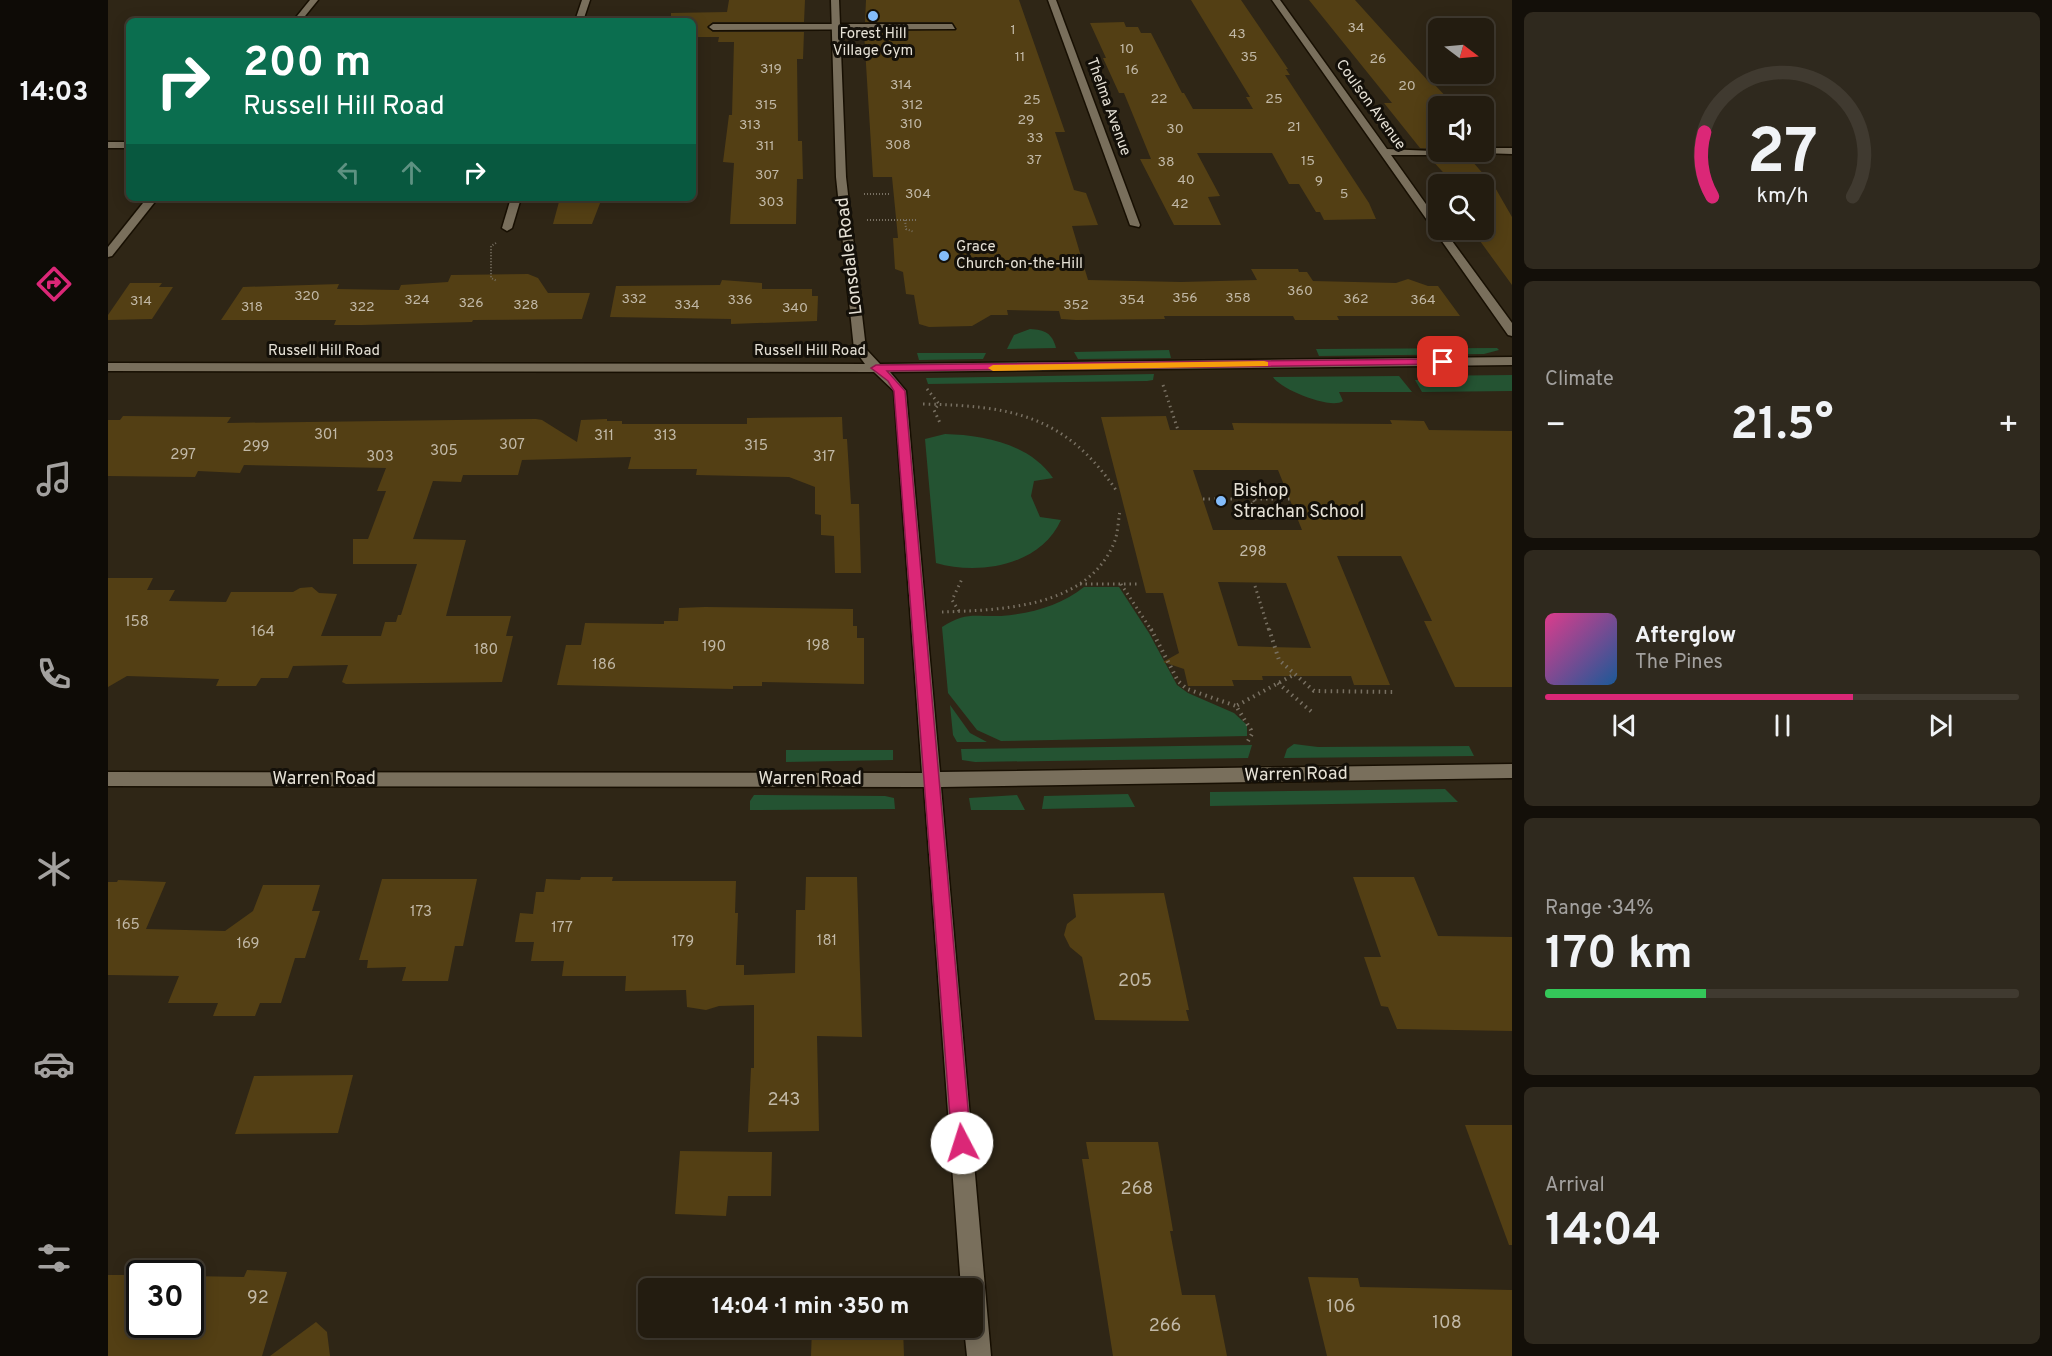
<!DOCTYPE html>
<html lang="en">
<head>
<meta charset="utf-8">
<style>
	body { margin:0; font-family:Overpass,sans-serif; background:#2f291e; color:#f1f3f6; height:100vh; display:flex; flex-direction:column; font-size:22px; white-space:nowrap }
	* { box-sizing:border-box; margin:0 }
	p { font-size:20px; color:#a3a19f }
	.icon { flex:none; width:33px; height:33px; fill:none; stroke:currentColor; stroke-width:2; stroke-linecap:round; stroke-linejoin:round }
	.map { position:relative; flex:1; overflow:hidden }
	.drawer { display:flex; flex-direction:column; gap:12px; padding:12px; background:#130f09; width:540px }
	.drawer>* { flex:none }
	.guide { position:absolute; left:18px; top:18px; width:570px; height:183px; border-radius:9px; box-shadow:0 3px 15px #0003,0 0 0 2px #403a30; background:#0b6e4f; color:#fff; overflow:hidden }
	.needle { width:39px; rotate:106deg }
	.controls { position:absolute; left:1320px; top:18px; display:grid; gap:12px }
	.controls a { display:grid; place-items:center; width:66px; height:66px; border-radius:9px; background:#231c10; box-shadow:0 3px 15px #0003,0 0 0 2px #403a30; font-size:30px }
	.speed { position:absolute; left:18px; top:1260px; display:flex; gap:12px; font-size:30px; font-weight:700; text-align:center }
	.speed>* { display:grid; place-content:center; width:78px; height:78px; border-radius:50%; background:#231c10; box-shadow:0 3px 15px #0003,0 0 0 2px #403a30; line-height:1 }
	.speed .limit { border:3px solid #111; border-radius:9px; background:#fff; color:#111 }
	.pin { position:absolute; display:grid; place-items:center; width:51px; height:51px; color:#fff; margin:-26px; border-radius:12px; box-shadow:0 3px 9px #0006 }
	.me { position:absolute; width:66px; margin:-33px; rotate:355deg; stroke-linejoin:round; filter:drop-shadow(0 0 4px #0008) }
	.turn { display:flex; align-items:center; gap:21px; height:126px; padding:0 18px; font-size:27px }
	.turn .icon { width:78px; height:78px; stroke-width:2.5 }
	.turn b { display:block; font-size:42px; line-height:51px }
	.lanes { display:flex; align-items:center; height:57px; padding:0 18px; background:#0003; justify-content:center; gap:30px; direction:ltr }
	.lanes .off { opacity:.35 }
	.big { font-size:45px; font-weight:700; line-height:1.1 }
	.drawer .tile { flex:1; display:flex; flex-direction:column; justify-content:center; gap:9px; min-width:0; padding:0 21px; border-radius:9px; background:#2f291e }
	.drawer .dial { align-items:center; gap:0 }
	.dial svg { height:156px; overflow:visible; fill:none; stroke:#403a30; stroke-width:7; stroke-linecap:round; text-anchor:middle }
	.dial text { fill:#f1f3f6; stroke:none }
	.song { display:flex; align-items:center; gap:18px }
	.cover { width:72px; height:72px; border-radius:9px; background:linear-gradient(135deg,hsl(330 70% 55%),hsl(210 70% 35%)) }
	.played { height:6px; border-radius:3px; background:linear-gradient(90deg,#db2777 65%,#403a30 65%) }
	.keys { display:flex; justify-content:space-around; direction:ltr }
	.heat { display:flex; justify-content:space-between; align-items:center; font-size:33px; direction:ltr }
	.charge { height:9px; border-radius:4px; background:linear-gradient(90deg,#34c759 34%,#403a30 0) }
	.trip { position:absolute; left:530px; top:1278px; width:345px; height:60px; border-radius:9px; background:#231c10; box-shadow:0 3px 15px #0003,0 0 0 2px #403a30; font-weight:700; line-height:60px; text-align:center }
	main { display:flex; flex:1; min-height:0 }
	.menu { display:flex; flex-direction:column; width:108px; justify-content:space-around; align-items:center; background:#0e0b06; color:#a3a19f }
	.menu .icon { width:42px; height:42px }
	.menu .current { color:#db2777 }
	.menu b { font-size:27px; color:#f1f3f6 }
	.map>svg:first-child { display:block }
</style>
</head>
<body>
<main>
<nav class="menu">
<b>14:03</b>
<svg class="icon current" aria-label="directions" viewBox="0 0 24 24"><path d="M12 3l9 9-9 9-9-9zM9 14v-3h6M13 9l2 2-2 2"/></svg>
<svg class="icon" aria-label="music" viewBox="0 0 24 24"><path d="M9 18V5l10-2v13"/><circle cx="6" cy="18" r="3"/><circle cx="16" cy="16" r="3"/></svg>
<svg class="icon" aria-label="phone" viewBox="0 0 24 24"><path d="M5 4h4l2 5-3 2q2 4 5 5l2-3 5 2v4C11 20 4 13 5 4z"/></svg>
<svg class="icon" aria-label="climate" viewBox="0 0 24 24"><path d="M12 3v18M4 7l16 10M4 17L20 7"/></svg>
<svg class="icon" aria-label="car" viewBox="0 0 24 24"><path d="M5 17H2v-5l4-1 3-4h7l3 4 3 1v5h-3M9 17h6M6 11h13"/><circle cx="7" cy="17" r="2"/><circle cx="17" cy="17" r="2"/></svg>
<svg class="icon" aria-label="filters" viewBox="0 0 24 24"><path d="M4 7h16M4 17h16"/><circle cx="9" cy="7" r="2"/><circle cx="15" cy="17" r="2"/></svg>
</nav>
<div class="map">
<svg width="1404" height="1356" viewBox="0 0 1404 1356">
	<rect width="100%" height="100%" fill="#2f2616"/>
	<g fill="#245332">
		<path d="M 922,329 C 937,330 944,333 948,348 L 899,349 L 906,335 Z"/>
		<polygon points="1389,348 1391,350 1376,354 1211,356 1208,349"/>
		<polygon points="1061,350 1063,358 970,359 966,352"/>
		<polygon points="809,353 878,353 875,359 811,360"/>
		<polygon points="1046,374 1045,380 1039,381 820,384 818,378"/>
		<polygon points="1404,375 1404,391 1314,392 1307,380 1311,380 1309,376"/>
		<path d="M 1291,376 L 1304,392 L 1231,392 L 1235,401 C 1223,410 1172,389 1165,377 Z"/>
		<path d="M 837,434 C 876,435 922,444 945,478 L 926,481 L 923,496 L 932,517 L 953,520 C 933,565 872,576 828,563 L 817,439 Z"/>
		<path d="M 976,587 L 1011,587 L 1041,633 L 1069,685 L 1080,693 L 1126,713 L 1139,725 L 1139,736 L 893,741 L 869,730 L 840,693 L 834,627 C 859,611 866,617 893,616 C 922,614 954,605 976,587 Z"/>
		<polygon points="842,705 862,733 879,742 849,742 845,735"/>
		<polygon points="1186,744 1210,747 1361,746 1366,756 1176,758 1179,749"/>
		<polygon points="1144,745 1140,758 867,762 854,760 853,749"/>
		<polygon points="678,750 785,750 785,760 678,762"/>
		<polygon points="1337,789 1350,802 1102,806 1102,792"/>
		<polygon points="1020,794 1027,807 934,809 936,796"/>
		<polygon points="646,795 777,796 786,798 787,809 642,810 642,801"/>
		<polygon points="909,795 917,810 863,810 861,798"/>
	</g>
	<g fill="#533f14" fill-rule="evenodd">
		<polygon points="621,0 697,0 696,22 605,22 599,27 605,32 696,32 695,59 689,59 690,141 694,141 695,179 689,179 688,224 622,224 626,163 615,162 621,115 624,115 626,42 610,42 611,37 585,37 585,21 563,21 563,13 619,12"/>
		<polygon points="758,0 911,0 957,132 947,132 966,190 978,193 990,225 964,226 980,280 1073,282 1149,280 1143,269 1190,269 1191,272 1199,272 1205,281 1288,283 1300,279 1320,286 1330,286 1352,316 1229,316 1231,320 1187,320 1185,316 1056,316 1057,319 968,320 953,319 951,311 899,310 900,315 883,315 864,326 821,327 811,324 806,295 798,294 795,272 787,269 785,238 790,238 784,177 765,177 756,32 849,29 844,22 757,22"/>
		<polygon points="1083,0 1133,0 1180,69 1178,69 1182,75 1177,75 1261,203 1268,219 1216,220 1212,212 1208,212 1191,184 1181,184 1164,153 1089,153 1112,196 1100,197 1113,225 1066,225 1032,159 1043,159 1016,93 1011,93 995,58 998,58 982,23 1016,22 1018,27 1030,27 1033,33 1043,33 1074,93 1076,93 1085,109 1145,109 1138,97 1142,97"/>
		<polygon points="1201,0 1247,0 1321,82 1324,82 1347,106 1330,106 1330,149 1312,148 1276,103 1284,103"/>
		<polygon points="1349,152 1356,152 1378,177 1381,177 1404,217 1404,285 1364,230 1383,230 1376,221 1376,184 1346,184 1321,157 1342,157"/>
		<polygon points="452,198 494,198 484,224 445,224"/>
		<polygon points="420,274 430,278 440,293 482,293 474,319 365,320 364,322 254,325 226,325 228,320 113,320 135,287 231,284 229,289 291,290 293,285 340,282 343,275"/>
		<polygon points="614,280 654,283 654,289 704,289 704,296 710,296 709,321 623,324 623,319 502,317 508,286 612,285"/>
		<polygon points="22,283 54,283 51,287 65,287 44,319 0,320 0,315"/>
		<polygon points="15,416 123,417 119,423 428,419 434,420 469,442 473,420 499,419 499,421 514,421 514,424 639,424 639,418 734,417 735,439 739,439 743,504 751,504 753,573 727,573 726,536 713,535 713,515 707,514 707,487 681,477 588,475 589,469 520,469 523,457 414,460 410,475 355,475 353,482 325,481 305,539 358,540 338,616 403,616 398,636 405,636 394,682 238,684 234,682 240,665 185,666 180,678 153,678 148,686 108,686 111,679 19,676 0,687 0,578 45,578 39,590 67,590 61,601 118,602 123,592 185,592 192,588 204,587 211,593 229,594 213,636 273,636 277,622 288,622 290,615 293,615 309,564 245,564 245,539 260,539 278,491 269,491 278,468 136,465 132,473 90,471 87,477 0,476 0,420 12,420"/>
		<path d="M 1058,416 L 1062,430 L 1126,430 L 1124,423 L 1284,424 L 1282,420 L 1316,421 L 1321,430 L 1404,431 L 1404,687 L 1347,687 L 1316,621 L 1324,621 L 1293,556 L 1229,556 L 1282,685 L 1246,685 L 1243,676 L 1154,676 L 1155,680 L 1124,680 L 1126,686 L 1080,686 L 1076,669 L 1055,662 L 1071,653 L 1055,593 L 1038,593 L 993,417 ZM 1085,470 L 1170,470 L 1194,530 L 1105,530 ZM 1110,582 L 1178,583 L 1203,648 L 1130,646 Z"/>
		<polygon points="597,607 745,609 745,626 749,626 749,638 756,638 756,684 654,682 654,686 625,686 625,689 449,685 458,645 473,645 477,623 556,624 556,621 570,621 571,608"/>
		<polygon points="473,877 505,877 504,881 628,881 627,913 630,913 628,965 636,965 636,975 687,973 688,910 697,910 698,877 749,877 754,1037 709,1036 711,1131 640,1132 643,1068 646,1068 646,1005 611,1006 598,1010 579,1007 578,990 517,991 518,976 454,976 456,961 423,961 426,942 407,942 412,913 425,914 428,892 436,892 438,879 472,880"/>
		<polygon points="1245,877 1306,877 1330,936 1404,937 1404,1031 1289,1029 1280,1007 1273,1006 1256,957 1273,957"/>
		<polygon points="274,879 369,879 355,946 347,946 340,981 294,981 298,967 259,968 260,960 251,960"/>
		<polygon points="10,880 58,882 38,929 117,931 145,911 155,885 212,885 204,911 212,911 197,958 187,958 173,1003 152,1003 147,1016 105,1016 110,1003 60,1003 71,976 0,975 0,882 9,882"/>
		<polygon points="1056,893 1081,1010 1078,1010 1081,1021 987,1020 974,957 962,947 956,935 959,924 968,917 965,894"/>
		<polygon points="245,1075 230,1133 127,1134 146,1076"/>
		<polygon points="1357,1125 1404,1125 1404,1245 1401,1245"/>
		<polygon points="978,1142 1050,1142 1065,1231 1062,1231 1074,1295 1107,1295 1119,1356 1005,1356 974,1159 981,1159"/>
		<polygon points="572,1151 664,1152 663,1196 620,1196 618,1216 567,1214"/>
		<polygon points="139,1270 179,1272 154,1356 0,1356 0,1275 32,1275 32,1324 82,1324 82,1276 136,1277"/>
		<polygon points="1200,1277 1250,1278 1252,1287 1404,1290 1404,1356 1219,1356"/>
		<polygon points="208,1322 219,1332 222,1356 162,1356"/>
		<polygon points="704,1328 795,1328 796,1356 703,1356"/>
	</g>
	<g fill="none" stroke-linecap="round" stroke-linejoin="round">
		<g stroke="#170f02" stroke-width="3">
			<polygon id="service" points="844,24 847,29 605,30 601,27 605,24"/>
		</g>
		<g stroke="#170f02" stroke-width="3">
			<g id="minor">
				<polygon points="202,0 210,0 193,21 185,21"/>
				<polygon points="474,0 482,0 475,21 467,21"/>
				<polygon points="723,0 731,0 738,177 758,349 772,364 1404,357 1404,365 782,372 798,391 832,772 1404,764 1404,778 833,787 883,1356 859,1356 856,1328 864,1328 864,1288 853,1288 816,787 0,786 0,772 814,773 786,391 766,372 0,371 0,363 757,364 746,349 728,177"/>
				<polygon points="940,0 948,0 1032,225 1031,227 1022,225"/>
				<polygon points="1164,0 1172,0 1279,149 1347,152 1342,155 1283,155 1330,221 1330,230 1336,230 1404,323 1404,336 1400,335"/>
				<rect x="0" y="142" width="21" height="6"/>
				<polygon points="1376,148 1404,148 1404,154 1372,153"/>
				<polygon points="39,198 50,198 4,256 0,257 0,247"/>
				<polygon points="403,198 413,198 404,228 399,231 394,228"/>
			</g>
		</g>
		<g stroke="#787062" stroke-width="2" stroke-dasharray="1 2" stroke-linecap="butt">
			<polyline points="756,194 782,194"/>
			<polyline points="759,220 809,220"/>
			<polyline points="797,220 798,229 806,232"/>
			<polyline points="388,243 383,246 383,278 389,281"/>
		</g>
		<g stroke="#787062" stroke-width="3" stroke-dasharray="1.5 4" stroke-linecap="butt">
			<polyline points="1055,385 1070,430"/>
			<polyline points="819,389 831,404 826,410 833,425"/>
			<path d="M 815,404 C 902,406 956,414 1008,490"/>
			<polygon points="1133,492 1143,495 1147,503 1139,506 1129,503 1126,497"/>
			<polyline points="1095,499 1126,499"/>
			<polyline points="1147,499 1182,499"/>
			<polyline points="972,584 1031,584"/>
			<polyline points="1013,584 1044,631"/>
			<polyline points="1147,586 1161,631"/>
			<polyline points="851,611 844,600 854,579"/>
			<path d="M 834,612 C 893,610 979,608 1006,543 C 1010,534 1010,521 1012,511"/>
		</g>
		<g stroke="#787062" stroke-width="4" stroke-dasharray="1.5 4.5" stroke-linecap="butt">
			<polyline points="1043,629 1070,681 1079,689 1128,706"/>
			<polyline points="1161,629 1171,660 1206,691 1287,692"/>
			<polyline points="1170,683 1205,713"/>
			<polyline points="1140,741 1144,734 1143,730 1128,706 1187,674"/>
		</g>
		<use href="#service" fill="#796f5c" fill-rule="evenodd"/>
		<use href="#minor" fill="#796f5c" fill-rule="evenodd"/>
	</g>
	<polygon fill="#db2777" stroke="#8e194d" stroke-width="1.5" points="1335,359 1340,362 1339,364 779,371 797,391 863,1143 860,1150 854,1153 847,1150 844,1143 786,391 780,381 763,368 768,365"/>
	<polygon fill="#f59e0b" points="1156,361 1160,362 1160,366 885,371 880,368 885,365"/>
	<g fill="#83bcfb" stroke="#141009" stroke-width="2">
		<circle cx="765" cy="16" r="6"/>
		<circle cx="836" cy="256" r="6"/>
		<circle cx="1113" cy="501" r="6"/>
	</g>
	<g text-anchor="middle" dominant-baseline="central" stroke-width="6" stroke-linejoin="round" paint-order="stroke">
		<g font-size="14" fill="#c1b8a6">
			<text x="1248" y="28">34</text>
			<text x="905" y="30">1</text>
			<text x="1129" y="34">43</text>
			<text x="1019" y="49">10</text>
			<text x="912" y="57">11</text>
			<text x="1141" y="57">35</text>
			<text x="1270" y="59">26</text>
			<text x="663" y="69">319</text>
			<text x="1024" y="70">16</text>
			<text x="793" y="85">314</text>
			<text x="1299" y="86">20</text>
			<text x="1051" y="99">22</text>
			<text x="1166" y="99">25</text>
			<text x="924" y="100">25</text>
			<text x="658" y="105">315</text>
			<text x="804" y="105">312</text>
			<text x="918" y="120">29</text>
			<text x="803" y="124">310</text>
			<text x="642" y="125">313</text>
			<text x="1186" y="127">21</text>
			<text x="1067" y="129">30</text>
			<text x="927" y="138">33</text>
			<text x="790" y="145">308</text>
			<text x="657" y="146">311</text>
			<text x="926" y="160">37</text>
			<text x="1200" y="161">15</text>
			<text x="1058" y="162">38</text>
			<text x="659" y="175">307</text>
			<text x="1078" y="180">40</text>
			<text x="1211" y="181">9</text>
			<text x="810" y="194">304</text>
			<text x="1236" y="194">5</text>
			<text x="663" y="202">303</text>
			<text x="1072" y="204">42</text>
			<text x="1192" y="291">360</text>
			<text x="199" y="296">320</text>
			<text x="1077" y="298">356</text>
			<text x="1130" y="298">358</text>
			<text x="526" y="299">332</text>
			<text x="1248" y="299">362</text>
			<text x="309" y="300">324</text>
			<text x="632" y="300">336</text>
			<text x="1024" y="300">354</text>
			<text x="1315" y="300">364</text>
			<text x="33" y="301">314</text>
			<text x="363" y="303">326</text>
			<text x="418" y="305">328</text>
			<text x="579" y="305">334</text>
			<text x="968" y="305">352</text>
			<text x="144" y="307">318</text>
			<text x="254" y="307">322</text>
			<text x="687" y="308">340</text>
		</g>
		<g font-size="15" fill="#e6e1d6" stroke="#141009">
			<text x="765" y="34">Forest Hill<tspan x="765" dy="17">Village Gym</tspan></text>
			<text x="848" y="247" text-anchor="start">Grace<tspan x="848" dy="17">Church-on-the-Hill</tspan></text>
		</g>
		<g font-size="15" fill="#e6e1d6" stroke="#141009">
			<text transform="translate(1262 105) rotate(54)">Coulson Avenue</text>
			<text transform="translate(1000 107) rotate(70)">Thelma Avenue</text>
			<text x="216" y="351">Russell Hill Road</text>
			<text x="702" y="351">Russell Hill Road</text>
		</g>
		<g font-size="15" fill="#c1b8a6">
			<text x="218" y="435">301</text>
			<text x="496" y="436">311</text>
			<text x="557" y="436">313</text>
			<text x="404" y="445">307</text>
			<text x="648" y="446">315</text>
			<text x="148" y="447">299</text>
			<text x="336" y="451">305</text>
			<text x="75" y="455">297</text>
			<text x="272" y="457">303</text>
			<text x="716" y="457">317</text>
			<text x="1145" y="552">298</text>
			<text x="29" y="622">158</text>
			<text x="155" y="632">164</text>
			<text x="710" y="646">198</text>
			<text x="606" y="647">190</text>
			<text x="378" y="650">180</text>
			<text x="496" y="665">186</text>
			<text x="313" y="912">173</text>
			<text x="20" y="925">165</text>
			<text x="454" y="928">177</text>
			<text x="719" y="941">181</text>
			<text x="575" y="942">179</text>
			<text x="140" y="944">169</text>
		</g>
		<g font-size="18" fill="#e6e1d6" stroke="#141009">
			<text transform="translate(742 256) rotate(-97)">Lonsdale Road</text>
			<text transform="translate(1188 775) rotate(-1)">Warren Road</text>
			<text x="216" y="779">Warren Road</text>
			<text x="702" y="779">Warren Road</text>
		</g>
		<g font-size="18" fill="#e6e1d6" stroke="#141009" text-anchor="start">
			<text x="1125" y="491">Bishop<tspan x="1125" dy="21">Strachan School</tspan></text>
		</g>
		<g font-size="18" fill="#c1b8a6">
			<text x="1027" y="981">205</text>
			<text x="676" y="1100">243</text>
			<text x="1029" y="1189">268</text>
			<text x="150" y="1298">92</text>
			<text x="1233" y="1307">106</text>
			<text x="1339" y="1323">108</text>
			<text x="1057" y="1326">266</text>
		</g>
	</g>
</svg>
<div class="controls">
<a><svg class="needle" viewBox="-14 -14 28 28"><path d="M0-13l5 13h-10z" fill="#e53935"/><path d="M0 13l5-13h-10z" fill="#a3a19f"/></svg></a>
<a><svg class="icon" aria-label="sound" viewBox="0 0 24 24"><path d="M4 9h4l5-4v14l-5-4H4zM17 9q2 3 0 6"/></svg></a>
<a><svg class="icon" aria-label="search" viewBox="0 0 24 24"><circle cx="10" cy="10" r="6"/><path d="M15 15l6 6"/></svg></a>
</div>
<div class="speed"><div class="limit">30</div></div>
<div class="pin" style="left:1335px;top:362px;background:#d93025"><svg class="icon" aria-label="arrive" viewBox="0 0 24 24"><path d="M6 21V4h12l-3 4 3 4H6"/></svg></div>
<svg class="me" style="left:854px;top:1143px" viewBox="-20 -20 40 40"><circle r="19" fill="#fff"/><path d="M0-13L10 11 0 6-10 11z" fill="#db2777"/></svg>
<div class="trip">14:04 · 1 min · 350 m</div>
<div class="guide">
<div class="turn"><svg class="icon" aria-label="right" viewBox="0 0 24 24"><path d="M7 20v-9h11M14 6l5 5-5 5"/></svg><div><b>200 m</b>Russell Hill Road</div></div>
<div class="lanes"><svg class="icon off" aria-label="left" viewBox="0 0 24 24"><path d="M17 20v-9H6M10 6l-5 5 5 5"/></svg><svg class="icon off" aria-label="ahead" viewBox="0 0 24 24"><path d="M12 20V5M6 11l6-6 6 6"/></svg><svg class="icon" aria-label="right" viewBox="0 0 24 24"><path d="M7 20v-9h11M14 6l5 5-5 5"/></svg></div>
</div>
</div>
<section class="drawer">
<div class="tile dial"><svg viewBox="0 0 100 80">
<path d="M14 69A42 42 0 1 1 86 69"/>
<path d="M14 69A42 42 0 0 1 10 36" stroke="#db2777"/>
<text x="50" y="56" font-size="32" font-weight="700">27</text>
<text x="50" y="72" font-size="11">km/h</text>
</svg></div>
<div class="tile"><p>Climate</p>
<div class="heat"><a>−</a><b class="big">21.5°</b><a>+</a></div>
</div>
<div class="tile">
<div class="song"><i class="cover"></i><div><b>Afterglow</b><p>The Pines</p></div></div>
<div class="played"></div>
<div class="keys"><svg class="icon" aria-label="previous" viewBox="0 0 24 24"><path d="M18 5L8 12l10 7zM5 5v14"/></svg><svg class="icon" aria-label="pause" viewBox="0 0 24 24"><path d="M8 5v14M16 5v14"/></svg><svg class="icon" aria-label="next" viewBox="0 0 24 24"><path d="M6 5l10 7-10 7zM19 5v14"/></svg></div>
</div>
<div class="tile"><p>Range · 34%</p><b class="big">170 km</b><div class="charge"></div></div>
<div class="tile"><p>Arrival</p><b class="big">14:04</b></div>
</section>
</main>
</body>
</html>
